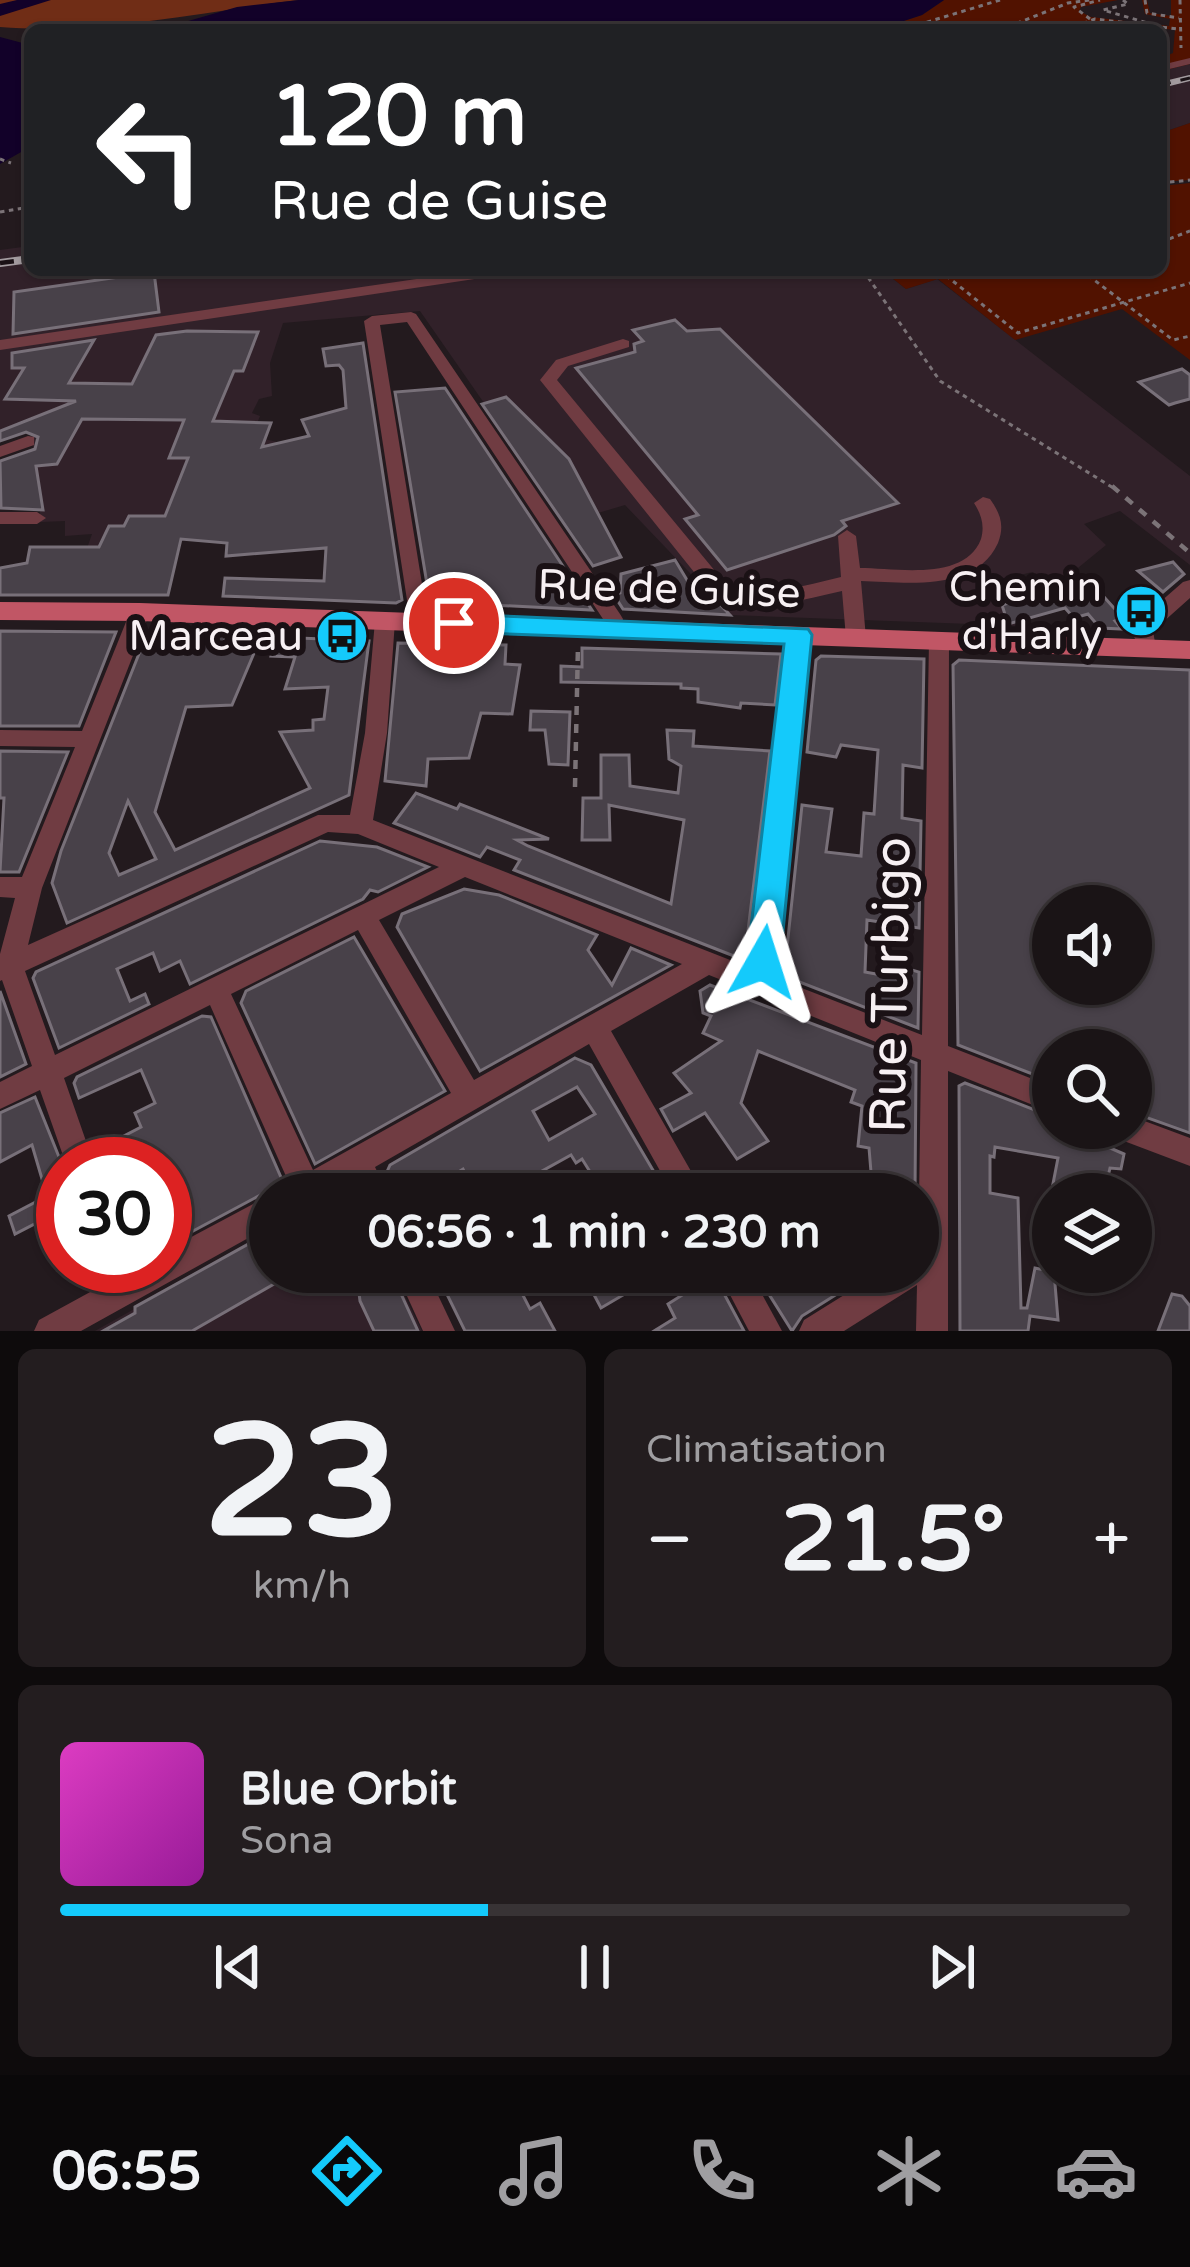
<!DOCTYPE html>
<html lang="fr">
<head>
<meta charset="utf-8">
<style>
	body { margin:0; font-family:"Varela Round",sans-serif; background:#231d1f; color:#f1f3f6; height:100vh; display:flex; flex-direction:column; font-size:45px; white-space:nowrap }
	* { box-sizing:border-box; margin:0 }
	p { font-size:39px; color:#9f9ea1 }
	.icon { flex:none; width:66px; height:66px; fill:none; stroke:currentColor; stroke-width:2; stroke-linecap:round; stroke-linejoin:round }
	.map { position:relative; height:1331px; overflow:hidden }
	.details { display:flex; flex-direction:column; gap:18px; padding:18px; background:#0e0b0c; flex:1 }
	.details>* { flex:none }
	.hud { position:absolute; left:24px; top:24px; width:1143px; height:252px; border-radius:18px; box-shadow:0 3px 9px #0004,0 0 0 3px #383335; background:#202124; color:#fff; overflow:hidden }
	.fabs { position:absolute; left:1032px; top:885px; display:grid; gap:24px }
	.fabs a { display:grid; place-items:center; width:120px; height:120px; border-radius:50%; background:#1a1416; box-shadow:0 3px 9px #0004,0 0 0 3px #383335; font-size:60px }
	.speed { position:absolute; left:36px; top:1137px; display:flex; gap:24px; font-size:60px; font-weight:700; text-align:center }
	.speed>* { display:grid; place-content:center; width:156px; height:156px; border-radius:50%; background:#1a1416; box-shadow:0 3px 9px #0004,0 0 0 3px #383335; line-height:1 }
	.speed .limit { border:18px solid #d22; background:#fff; color:#111 }
	.pin { position:absolute; display:grid; place-items:center; width:102px; height:102px; color:#fff; margin:-51px; border:6px solid #fff; border-radius:50%; box-shadow:0 3px 12px #0007 }
	.me { position:absolute; width:132px; margin:-66px; rotate:6deg; stroke-linejoin:round; filter:drop-shadow(0 0 9px #0008) }
	.turn { display:flex; align-items:center; gap:42px; height:252px; padding:0 48px; font-size:54px }
	.turn .icon { width:156px; height:156px; stroke-width:2.5 }
	.turn b { display:block; font-size:84px; line-height:102px }
	.big { font-size:90px; font-weight:700; line-height:1.1 }
	.details .card { flex:1; display:flex; flex-direction:column; justify-content:center; gap:18px; min-width:0; padding:0 42px; border-radius:18px; background:#231d1f }
	.details .dial { align-items:center; gap:0 }
	.dial b { font-size:156px; line-height:1 }
	.song { display:flex; align-items:center; gap:36px }
	.cover { width:144px; height:144px; border-radius:18px; background:linear-gradient(135deg,hsl(310 70% 55%),hsl(300 70% 35%)) }
	.played { height:12px; border-radius:6px; background:linear-gradient(90deg,#14cafb 40%,#383335 40%) }
	.keys { display:flex; justify-content:space-around; direction:ltr }
	.heat { display:flex; justify-content:space-between; align-items:center; font-size:66px; direction:ltr }
	.details .tiles { flex:1; display:grid; gap:18px; grid-template-columns:1fr 1fr }
	.card:last-child { grid-column:span 2 }
	.trip { position:absolute; left:249px; top:1173px; width:690px; height:120px; border-radius:60px; background:#1a1416; box-shadow:0 3px 9px #0004,0 0 0 3px #383335; font-weight:700; line-height:120px; text-align:center }
	.dock { display:flex; height:192px; justify-content:space-around; align-items:center; background:#0a0809; color:#9f9ea1 }
	.dock .icon { width:84px; height:84px }
	.dock .on { color:#14cafb }
	.dock b { font-size:54px; color:#f1f3f6 }
	.map>svg:first-child { display:block }
</style>
</head>
<body>
<div class="map">
<svg width="1190" height="1331" viewBox="0 0 1190 1331">
	<rect width="100%" height="100%" fill="#231a1e"/>
	<g fill="#312129">
		<polygon points="1190,64 1190,123 1161,133 1161,71"/>
		<polygon points="30,246 30,270 882,270 906,289 937,279 1190,476 1190,565 1120,511 1084,524 1106,545 1073,572 1079,580 1063,586 1045,585 1033,572 992,581 1027,626 730,615 625,505 598,513 568,459 507,397 484,403 420,311 283,323 270,363 272,396 259,399 252,413 260,416 252,436 294,446 246,521 85,554 92,534 65,536 65,521 41,522 30,420 0,431 0,250"/>
		<polygon points="270,1233 270,1272 393,1272 422,1331 95,1331"/>
	</g>
	<g fill="#511200">
		<polygon points="944,0 1118,0 1081,7 1079,11 1091,17 1169,26 1170,19 1145,14 1142,0 1147,0 1150,13 1171,16 1171,0 1190,0 1190,64 1161,71 1161,58 1173,53 1175,30 1115,23 1073,30 876,30 922,15"/>
		<polygon points="1190,123 1190,180 1161,182 1161,133"/>
		<polygon points="1190,183 1190,360 1122,309 1015,340 938,279 906,289 882,270 1161,270 1161,186"/>
	</g>
	<path fill="#702d16" d="M 0,0 L 299,0 C 199,12 101,35 0,27 Z"/>
	<g fill="#120129">
		<polygon points="299,0 944,0 922,15 876,30 157,30 237,7"/>
		<polygon points="0,37 30,45 30,147 0,164"/>
	</g>
	<g fill="none" stroke-linecap="round" stroke-linejoin="round">
		<polygon fill="#120129" fill-rule="evenodd" points="17,0 51,0 0,16 0,4"/>
	</g>
	<g fill="#484149" stroke="#787079" stroke-width="3" fill-rule="evenodd">
		<polygon points="154,272 159,312 13,334 14,292"/>
		<polygon points="675,320 687,331 720,329 898,503 842,521 846,526 834,535 727,570 685,519 698,515 576,368 635,352 634,344 643,341 633,330"/>
		<polygon points="187,331 258,332 243,371 234,371 213,421 271,423 262,447 309,436 302,420 346,408 343,370 339,365 326,366 323,349 363,343 402,600 396,603 223,596 225,578 324,581 326,548 226,556 227,543 181,539 168,595 0,595 0,568 27,563 30,547 99,547 109,526 124,526 129,516 165,516 188,458 169,458 184,420 82,419 57,464 36,466 43,510 1,508 0,461 35,449 38,437 26,432 0,441 0,431 76,401 5,399 24,368 12,368 12,353 94,340 69,383 132,384 156,335"/>
		<polygon points="1182,369 1190,375 1190,399 1175,403 1169,405 1139,382"/>
		<polygon points="445,388 592,610 430,602 395,392"/>
		<polygon points="506,397 569,459 621,557 593,566 482,404"/>
		<polygon points="675,560 696,595 712,596 730,615 623,609 614,595 620,593 621,574"/>
		<polygon points="1173,562 1184,574 1163,592 1138,571"/>
		<polygon points="1087,578 1123,618 1115,621 1122,629 1100,628 1088,614 1074,618 1065,608 1008,624 1002,605"/>
		<polygon points="0,631 116,632 79,726 0,726"/>
		<path d="M 152,633 L 227,635 L 222,646 L 257,646 L 232,705 L 186,707 L 155,812 L 175,850 L 310,788 L 280,732 L 313,730 L 313,720 L 324,719 L 328,687 L 285,689 L 295,657 L 271,656 L 276,637 L 369,641 L 349,795 L 67,923 L 52,883 L 61,851 L 146,636 ZM 128,801 L 156,859 L 119,875 L 109,853 Z"/>
		<polygon points="398,643 506,645 505,664 520,665 512,714 481,713 469,758 428,759 426,786 385,781"/>
		<polygon points="582,648 781,654 775,705 741,703 740,708 698,702 698,689 681,688 681,684 561,682 561,666 582,667"/>
		<polygon points="821,656 924,659 922,768 903,765 902,818 921,821 919,928 867,920 865,972 898,978 902,967 919,972 918,1028 784,976 802,805 832,809 826,852 861,856 864,813 874,814 878,750 841,745 836,757 807,752 816,660"/>
		<path d="M 959,660 L 1190,670 L 1190,1133 L 1131,1112 L 1131,1050 L 1053,1050 L 1053,1082 L 958,1045 L 953,665 ZM 1053,906 L 1131,906 L 1131,984 L 1053,984 Z"/>
		<polygon points="531,711 570,712 568,765 549,764 545,730 530,730"/>
		<polygon points="667,730 694,731 693,746 770,751 747,939 739,958 514,870 520,860 487,847 480,857 394,823 416,793 457,809 460,804 549,839 517,840 528,846 671,904 684,820 609,805 610,840 582,840 583,798 601,798 601,755 629,755 630,786 678,793 681,766 669,759"/>
		<polygon points="0,751 68,752 19,872 0,872 4,798 0,798"/>
		<polygon points="320,841 377,847 428,867 378,892 370,890 363,899 190,984 180,961 160,971 153,953 117,969 130,1001 145,994 149,1004 59,1048 33,978 36,972"/>
		<polygon points="464,889 499,895 597,935 588,950 612,985 631,948 671,965 480,1071 397,927 402,914"/>
		<polygon points="354,937 445,1091 315,1164 241,1003 246,991"/>
		<polygon points="710,985 916,1063 915,1194 899,1194 899,1184 878,1180 878,1173 871,1172 869,1148 858,1146 862,1106 851,1102 855,1090 758,1051 741,1103 768,1141 737,1159 705,1113 673,1131 661,1109 691,1093 674,1073 721,1041 703,1033 711,1016 703,1013 700,991"/>
		<polygon points="0,991 26,1064 0,1077"/>
		<polygon points="202,1016 211,1017 283,1182 279,1190 268,1191 165,1246 165,1164 105,1164 99,1149 141,1127 135,1113 155,1103 141,1070 79,1098 74,1083 77,1077"/>
		<path d="M 575,1058 L 591,1065 L 667,1194 L 604,1194 L 582,1159 L 576,1163 L 571,1155 L 535,1175 L 544,1194 L 476,1194 L 463,1169 L 422,1194 L 397,1194 L 386,1174 L 390,1165 ZM 577,1087 L 595,1114 L 549,1140 L 533,1111 Z"/>
		<polygon points="965,1083 1053,1117 1053,1128 1078,1128 1091,1133 1089,1139 1124,1154 1121,1169 1110,1168 1104,1194 1051,1194 1058,1158 995,1147 994,1157 990,1156 990,1193 1018,1198 1021,1308 1027,1308 1035,1268 1054,1272 1058,1320 1030,1316 1028,1331 960,1331 959,1086"/>
		<polygon points="35,1097 63,1167 63,1236 59,1236 52,1215 15,1234 9,1216 47,1196 32,1145 0,1162 0,1113"/>
		<polygon points="270,1232 270,1272 295,1272 192,1331 103,1331 135,1313 135,1307"/>
		<polygon points="436,1272 511,1272 530,1309 540,1303 555,1331 465,1331"/>
		<polygon points="582,1272 601,1272 605,1279 617,1272 662,1272 601,1308"/>
		<polygon points="755,1272 872,1272 802,1316 792,1331"/>
		<polygon points="392,1273 392,1274 418,1331 374,1331 360,1301 359,1293"/>
		<polygon points="714,1275 744,1331 654,1331 675,1318 668,1304"/>
		<polygon points="1172,1294 1182,1296 1190,1306 1190,1331 1158,1331"/>
	</g>
	<g fill="none" stroke-linecap="round" stroke-linejoin="round">
		<g stroke="#7b7377" stroke-width="3" stroke-dasharray="4.5 4.5" stroke-linecap="butt">
			<polyline points="1123,0 1128,4 1103,10 1151,24"/>
			<polyline points="1145,0 1147,13 1179,18"/>
			<polyline points="1180,0 1181,48"/>
			<polyline points="1090,19 1074,7 1100,0"/>
			<polyline points="901,30 1000,0"/>
			<polyline points="1000,30 1068,3 1090,0"/>
			<polyline points="1066,30 1095,19 1178,29"/>
			<polyline points="0,159 11,163"/>
			<polyline points="1161,183 1190,180"/>
			<polyline points="0,212 30,207"/>
			<polyline points="1161,242 1190,231"/>
			<polyline points="863,270 940,381 1115,489"/>
			<polyline points="939,270 1018,333 1190,283"/>
			<polyline points="1081,270 1173,340 1190,336"/>
		</g>
		<g stroke="#7b7377" stroke-width="4.5" stroke-dasharray="9 9" stroke-linecap="butt">
			<polyline points="1112,486 1190,553"/>
			<polyline points="575,787 578,644"/>
		</g>
		<g fill="#703c42" fill-rule="evenodd">
			<polygon points="1190,58 1190,64 1161,71 1161,65"/>
			<polygon points="478,270 515,270 508,274 0,350 0,340"/>
			<polygon points="411,312 416,314 620,614 623,619 619,634 605,634 603,619 407,322 380,325 428,621 418,628 411,626 364,321 372,316"/>
			<path d="M 623,339 L 629,341 L 629,347 L 568,366 L 557,380 L 720,577 C 759,601 799,587 841,577 L 838,536 L 847,530 L 856,536 L 860,568 C 895,568 965,582 981,539 C 985,525 981,514 974,503 L 983,497 L 990,499 C 1000,513 1005,525 998,543 C 975,593 906,582 861,581 L 866,638 L 856,645 L 846,638 L 842,591 C 794,602 751,615 706,587 L 540,380 L 556,360 Z"/>
			<polygon points="28,436 34,437 34,445 0,457 0,446"/>
			<polygon points="0,512 37,512 46,518 37,524 0,524"/>
			<polygon points="1190,580 1190,598 1153,631 1156,648 1153,653 1139,653 1132,629 1135,624 1183,582"/>
			<path d="M 140,605 L 150,612 L 42,888 L 28,945 L 318,815 L 350,815 L 365,733 L 375,621 L 385,614 L 395,621 L 387,733 L 373,820 L 748,967 L 788,635 L 798,628 L 808,635 L 776,962 L 771,976 L 922,1035 L 929,641 L 932,636 L 946,636 L 949,641 L 948,1046 L 1053,1087 L 1053,1113 L 948,1071 L 948,1331 L 916,1331 L 917,1285 L 844,1331 L 799,1331 L 804,1320 L 881,1272 L 918,1272 L 921,1060 L 709,975 L 611,1031 L 704,1194 L 673,1194 L 589,1044 L 375,1167 L 388,1194 L 358,1194 L 352,1180 L 327,1194 L 284,1194 L 289,1183 L 210,1005 L 64,1078 L 94,1164 L 66,1164 L 40,1090 L 0,1109 L 0,1082 L 32,1066 L 2,980 L 0,981 L 0,954 L 15,898 L 0,897 L 0,877 L 22,877 L 75,747 L 0,746 L 0,730 L 82,731 L 130,612 ZM 328,832 L 358,834 L 439,867 L 55,1055 L 25,971 ZM 465,877 L 682,964 L 474,1080 L 379,920 ZM 358,930 L 451,1093 L 313,1170 L 231,994 Z"/>
			<polygon points="1131,1116 1190,1138 1190,1166 1116,1138 1112,1128 1131,1128"/>
			<polygon points="270,1195 270,1226 81,1331 34,1331 39,1320 103,1285 97,1266 127,1266 129,1271 138,1266 165,1266 165,1251"/>
			<polygon points="396,1272 427,1272 455,1331 423,1331"/>
			<polygon points="718,1272 750,1272 782,1331 749,1331"/>
		</g>
		<polygon fill="#c15665" fill-rule="evenodd" points="0,602 140,603 1190,641 1190,659 140,621 0,620"/>
		<g stroke="#a39b9f" stroke-width="6">
			<polyline id="rail-far1" points="1161,85 1190,78"/>
		</g>
		<g stroke="#a39b9f" stroke-width="8">
			<polyline id="rail" points="0,263 30,259"/>
		</g>
		<use href="#rail-far1" stroke="#1a1115" stroke-width="3" stroke-dasharray="10" stroke-linecap="butt"/>
		<use href="#rail" stroke="#1a1115" stroke-width="4.5" stroke-dasharray="14" stroke-linecap="butt"/>
	</g>
	<polygon fill="#14cafb" stroke="#0d83a3" stroke-width="3" points="454,614 808,629 812,635 780,962 775,972 763,977 751,972 747,962 784,644 454,632 441,623"/>
	<defs>
		<g id="bus-disc" transform="scale(2.7)"><circle r="9.5" fill="#14cafb" stroke="#1a1115"/><path d="M-5-6H5V4H4V6H2V4H-2V6H-4V4H-5ZM-3.5-4V0h7V-4ZM-3.5 1.2v1.5H-2V1.2ZM2 1.2v1.5H3.5V1.2Z" fill="#111"/></g>
	</defs>
	<g fill-rule="evenodd">
		<use href="#bus-disc" x="1141" y="611"/>
		<use href="#bus-disc" x="342" y="636"/>
	</g>
	<g text-anchor="middle" dominant-baseline="central" stroke-width="12" stroke-linejoin="round" paint-order="stroke">
		<g font-size="42" fill="#f7f0f3" stroke="#1a1115" text-anchor="end">
			<text x="1102" y="587">Chemin<tspan x="1102" dy="48">d'Harly</tspan></text>
			<text x="303" y="636">Marceau</text>
		</g>
		<g font-size="42" fill="#f7f0f3" stroke="#1a1115">
			<text transform="translate(669 589) rotate(2)">Rue de Guise</text>
		</g>
		<g font-size="51" fill="#f7f0f3" stroke="#1a1115">
			<text transform="translate(891 985) rotate(-89)">Rue Turbigo</text>
		</g>
	</g>
</svg>
<div class="fabs">
<a><svg class="icon" aria-label="sound" viewBox="0 0 24 24"><path d="M4 9h4l5-4v14l-5-4H4zM17 9q2 3 0 6"/></svg></a>
<a><svg class="icon" aria-label="search" viewBox="0 0 24 24"><circle cx="10" cy="10" r="6"/><path d="M15 15l6 6"/></svg></a>
<a><svg class="icon" aria-label="layers" viewBox="0 0 24 24"><path d="M12 4l9 5-9 5-9-5zM3 14l9 5 9-5"/></svg></a>
</div>
<div class="speed"><div class="limit">30</div></div>
<div class="pin" style="left:454px;top:623px;background:#d93025"><svg class="icon" aria-label="arrive" viewBox="0 0 24 24"><path d="M6 21V4h12l-3 4 3 4H6"/></svg></div>
<svg class="me" style="left:763px;top:962px" viewBox="-20 -20 40 40"><path d="M0-17L14 15 0 8-14 15z" fill="#14cafb" stroke="#fff" stroke-width="4"/></svg>
<div class="trip">06:56 · 1 min · 230 m</div>
<div class="hud">
<div class="turn"><svg class="icon" aria-label="left" viewBox="0 0 24 24"><path d="M17 20v-9H6M10 6l-5 5 5 5"/></svg><div><b>120 m</b>Rue de Guise</div></div>
</div>
</div>
<section class="details">
<div class="tiles">
<div class="card dial"><b>23</b><p>km/h</p></div>
<div class="card"><p>Climatisation</p>
<div class="heat"><a>−</a><b class="big">21.5°</b><a>+</a></div>
</div>
<div class="card">
<div class="song"><i class="cover"></i><div><b>Blue Orbit</b><p>Sona</p></div></div>
<div class="played"></div>
<div class="keys"><svg class="icon" aria-label="previous" viewBox="0 0 24 24"><path d="M18 5L8 12l10 7zM5 5v14"/></svg><svg class="icon" aria-label="pause" viewBox="0 0 24 24"><path d="M8 5v14M16 5v14"/></svg><svg class="icon" aria-label="next" viewBox="0 0 24 24"><path d="M6 5l10 7-10 7zM19 5v14"/></svg></div>
</div>
</div>
</section>
<nav class="dock">
<b>06:55</b>
<svg class="icon on" aria-label="directions" viewBox="0 0 24 24"><path d="M12 3l9 9-9 9-9-9zM9 14v-3h6M13 9l2 2-2 2"/></svg>
<svg class="icon" aria-label="music" viewBox="0 0 24 24"><path d="M9 18V5l10-2v13"/><circle cx="6" cy="18" r="3"/><circle cx="16" cy="16" r="3"/></svg>
<svg class="icon" aria-label="phone" viewBox="0 0 24 24"><path d="M5 4h4l2 5-3 2q2 4 5 5l2-3 5 2v4C11 20 4 13 5 4z"/></svg>
<svg class="icon" aria-label="climate" viewBox="0 0 24 24"><path d="M12 3v18M4 7l16 10M4 17L20 7"/></svg>
<svg class="icon" aria-label="car" viewBox="0 0 24 24"><path d="M5 17H2v-5l4-1 3-4h7l3 4 3 1v5h-3M9 17h6M6 11h13"/><circle cx="7" cy="17" r="2"/><circle cx="17" cy="17" r="2"/></svg>
</nav>
</body>
</html>
